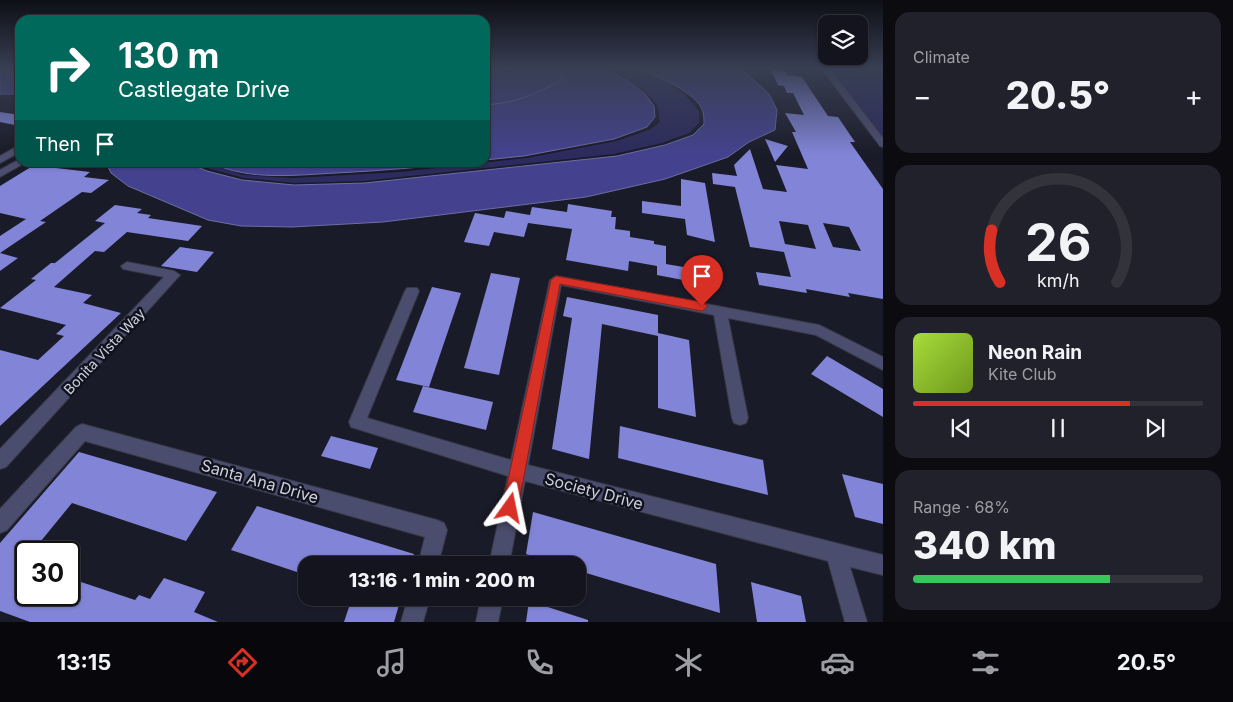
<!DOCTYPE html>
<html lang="en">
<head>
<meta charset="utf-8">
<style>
	body { margin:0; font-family:Inter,sans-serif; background:#21212b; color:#f1f3f6; height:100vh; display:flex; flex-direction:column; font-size:19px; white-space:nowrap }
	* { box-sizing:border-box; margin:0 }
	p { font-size:16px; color:#9d9ea4 }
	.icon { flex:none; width:28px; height:28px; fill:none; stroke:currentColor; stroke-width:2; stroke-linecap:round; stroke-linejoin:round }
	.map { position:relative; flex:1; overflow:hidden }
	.panel { display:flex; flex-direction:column; gap:12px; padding:12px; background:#0b0b10; width:350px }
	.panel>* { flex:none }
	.top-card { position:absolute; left:15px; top:15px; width:475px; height:152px; border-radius:15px; box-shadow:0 1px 4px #0004,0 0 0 1px #33333c; background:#00695c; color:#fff; overflow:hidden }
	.controls { position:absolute; left:818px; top:15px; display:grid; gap:10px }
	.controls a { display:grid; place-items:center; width:50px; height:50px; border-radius:10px; background:#14141e; box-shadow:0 1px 4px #0004,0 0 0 1px #33333c; font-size:25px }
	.speed { position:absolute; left:15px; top:541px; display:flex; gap:10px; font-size:25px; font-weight:700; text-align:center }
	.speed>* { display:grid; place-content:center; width:65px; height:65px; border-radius:50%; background:#14141e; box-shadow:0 1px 4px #0004,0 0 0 1px #33333c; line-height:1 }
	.speed .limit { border:2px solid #111; border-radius:8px; background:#fff; color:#111 }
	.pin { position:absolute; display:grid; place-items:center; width:42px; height:42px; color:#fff; margin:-51px -21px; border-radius:50% 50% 50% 0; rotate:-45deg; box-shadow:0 0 5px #0007 }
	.pin .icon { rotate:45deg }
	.me { position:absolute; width:55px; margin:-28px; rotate:12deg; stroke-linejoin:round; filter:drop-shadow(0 0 4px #0008) }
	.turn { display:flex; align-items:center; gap:18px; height:105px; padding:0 20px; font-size:22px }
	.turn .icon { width:65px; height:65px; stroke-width:2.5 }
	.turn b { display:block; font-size:35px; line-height:42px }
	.then { display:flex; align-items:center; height:48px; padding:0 20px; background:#0003; gap:10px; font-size:19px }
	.big { font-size:38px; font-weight:800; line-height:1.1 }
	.panel .widget { flex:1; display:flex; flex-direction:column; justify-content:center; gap:8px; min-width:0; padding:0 18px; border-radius:15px; background:#21212b }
	.panel .dial { align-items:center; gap:0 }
	.dial svg { height:130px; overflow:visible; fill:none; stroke:#33333c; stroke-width:7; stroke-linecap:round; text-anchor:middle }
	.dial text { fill:#f1f3f6; stroke:none }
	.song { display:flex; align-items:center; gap:15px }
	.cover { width:60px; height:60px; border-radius:8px; background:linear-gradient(135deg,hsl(80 70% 55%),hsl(80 70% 35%)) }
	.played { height:5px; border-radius:2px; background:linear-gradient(90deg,#d93025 75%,#33333c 75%) }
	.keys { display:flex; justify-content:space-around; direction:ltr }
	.heat { display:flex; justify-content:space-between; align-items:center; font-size:28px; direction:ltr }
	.charge { height:8px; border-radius:4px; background:linear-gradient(90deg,#34c759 68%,#33333c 0) }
	.trip { position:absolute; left:298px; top:556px; width:288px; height:50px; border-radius:15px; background:#14141e; box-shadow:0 1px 4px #0004,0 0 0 1px #33333c; font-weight:800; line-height:50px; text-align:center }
	.tabs { display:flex; height:80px; justify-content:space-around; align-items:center; background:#08080c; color:#9d9ea4 }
	.tabs .icon { width:35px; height:35px }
	.tabs .on { color:#d93025 }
	.tabs b { font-size:22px; color:#f1f3f6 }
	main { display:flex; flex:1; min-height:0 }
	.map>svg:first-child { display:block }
</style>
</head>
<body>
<main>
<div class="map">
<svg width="883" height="622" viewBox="0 0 883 622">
	<rect width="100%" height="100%" fill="#1a1b28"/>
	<g fill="#2c2b5d">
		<path d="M 614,68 L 632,68 L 662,79 L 684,94 L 699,111 L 699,123 L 689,133 L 662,143 L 614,154 L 364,181 L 295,183 L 244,178 L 210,169 L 196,163 L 206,163 L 243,175 L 293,178 L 400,172 L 526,158 L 617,141 L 651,129 L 660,122 C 658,117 660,109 656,104 C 645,88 627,82 614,68 Z"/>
		<polygon points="830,68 883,68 883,139"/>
	</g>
	<path fill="#413f8a" d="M 485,68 L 563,68 L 564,71 L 560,81 C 532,96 517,102 485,105 Z"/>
	<g fill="#44428e" stroke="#6e6da5">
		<rect x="0" y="68" width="20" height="26"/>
		<path d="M 563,68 L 605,68 L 628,81 L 645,94 L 654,106 L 655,117 L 647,127 L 614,139 L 524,156 L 485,160 L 485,105 C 514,103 534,95 560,81 L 564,71 Z"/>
		<path d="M 636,68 L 741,68 L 769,94 L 777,110 L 775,130 L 749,142 L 728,157 L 665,179 L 586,197 L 383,222 L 292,227 L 241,226 L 208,220 L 128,186 L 111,173 L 106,163 L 188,163 L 207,171 L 242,180 L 294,185 L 365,183 L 617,156 L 665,145 L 693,135 L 704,124 C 704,121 704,116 703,112 C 698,92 654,75 636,68 Z"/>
		<path d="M 212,163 L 465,163 C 422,167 379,171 336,173 C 297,175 248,181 212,163 Z"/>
	</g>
	<g fill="#8285d7" fill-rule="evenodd">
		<path d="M 771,70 L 786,72 L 787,75 L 802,77 L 828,116 L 838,117 L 855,142 L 850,142 L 883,189 L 883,299 L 848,293 L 850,297 L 806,289 L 807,293 L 759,285 L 756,272 L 791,277 L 784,252 L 750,247 L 735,187 L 713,184 L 712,173 L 737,176 L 734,165 L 750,149 L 763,189 L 787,192 L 776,165 L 808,169 L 792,132 L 796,132 L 785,113 L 804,115 L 793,93 L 787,93 L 784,86 L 778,85 ZM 779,221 L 808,225 L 816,249 L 785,244 ZM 823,223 L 849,227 L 861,251 L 833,247 Z"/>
		<polygon points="0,112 20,115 20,126 0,122"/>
		<polygon points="765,139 788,146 775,162"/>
		<polygon points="39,162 65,162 56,168 90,172 84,177 109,180 91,193 82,192 40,221 46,222 0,253 0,236 26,219 0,213 0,186"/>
		<polygon points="681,179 705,183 715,242 687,235 685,219 642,213 642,201 681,206"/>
		<polygon points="568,204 612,211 611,217 616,217 615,229 630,231 630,237 654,241 654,244 666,246 666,264 712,272 714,286 657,275 657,266 629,261 628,271 566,260 572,229 528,223 524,237 494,232 489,246 464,242 475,213 504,218 506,211 530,215 532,207 567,212"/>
		<polygon points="115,205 142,209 137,213 151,215 148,218 202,226 188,241 127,232 104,252 95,251 54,287 92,295 83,303 121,313 0,426 0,350 38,360 64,336 56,334 66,325 0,308 36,280 31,279 51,263 55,263 105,223 95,221"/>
		<polygon points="180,247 214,252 197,272 161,266"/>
		<polygon points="0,253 18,258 0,271"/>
		<polygon points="491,273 520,278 499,375 464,368"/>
		<polygon points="432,287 461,293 429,387 396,380"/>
		<polygon points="567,297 658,315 658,333 689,340 696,417 658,408 658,336 602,324 589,459 552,449 572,318 563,316"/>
		<polygon points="827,356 883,389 883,417 811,374"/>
		<polygon points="423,386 493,402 486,430 413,412"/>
		<polygon points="620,426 763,460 768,495 618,458"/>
		<polygon points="331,436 378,448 370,469 321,456"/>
		<polygon points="79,452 217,492 186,541 72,503 32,552 26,552 26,595 69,595 69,578 135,600 139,595 150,599 164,578 205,592 194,612 218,622 30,622 0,611 0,543"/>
		<polygon points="842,474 883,484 883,524 855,517"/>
		<polygon points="257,506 414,554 411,565 306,565 306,575 231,550"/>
		<polygon points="533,512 716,564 720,613 576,570 576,565 561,565 526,554"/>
		<polygon points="751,582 801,596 806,622 757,622"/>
		<polygon points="352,598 401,598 394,622 344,622"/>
		<polygon points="529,601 588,620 588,622 526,622"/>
	</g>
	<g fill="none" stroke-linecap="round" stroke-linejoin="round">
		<g stroke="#373844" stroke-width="2">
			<g id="minor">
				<polygon points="20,145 20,152 0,163 0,156"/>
				<polygon points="20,159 20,162 24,162 23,164 0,177 0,170"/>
				<polygon points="127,262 174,271 180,275 6,467 0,469 0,449 164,277 123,269 121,266"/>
				<polygon points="556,276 819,325 883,357 883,370 816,335 728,318 748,418 746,423 740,425 734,423 732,418 714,315 561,285 528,465 883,555 883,575 850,567 867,622 845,622 828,561 525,481 509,565 489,565 508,476 351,427 349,422 405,291 407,288 417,288 419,291 367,418 511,460 550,280"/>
				<polygon points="82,424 437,520 444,523 447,530 438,565 418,565 425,537 85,441 7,530 0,533 0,509 76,427"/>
				<polygon points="408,598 430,598 423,622 401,622"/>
				<polygon points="481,598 503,598 498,622 476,622"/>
			</g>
		</g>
		<g stroke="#373844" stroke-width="2">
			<polygon id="tertiary" points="821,68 829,68 883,138 883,147 880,146"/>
		</g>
		<use href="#minor" fill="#4b4d6e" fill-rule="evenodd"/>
		<use href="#tertiary" fill="#4b4d6e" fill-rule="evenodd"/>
	</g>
	<linearGradient id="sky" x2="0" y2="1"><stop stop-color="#0e0f16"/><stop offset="0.44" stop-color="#383f53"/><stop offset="1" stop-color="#383f53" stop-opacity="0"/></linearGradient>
	<rect width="883" height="155" fill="url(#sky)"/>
	<polygon fill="#d93025" stroke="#8d1f18" points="556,276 702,302 708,306 702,311 560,284 518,508 516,514 510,516 505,514 502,508 551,280"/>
	<g text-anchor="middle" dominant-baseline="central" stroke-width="5" stroke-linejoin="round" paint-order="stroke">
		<g font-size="14" fill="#d0d1da" stroke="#11121f">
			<text transform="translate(104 351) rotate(-47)">Bonita Vista Way</text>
		</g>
		<g font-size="16" fill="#d0d1da" stroke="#11121f">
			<text transform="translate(260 481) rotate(16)">Santa Ana Drive</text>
			<text transform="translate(594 491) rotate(15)">Society Drive</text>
		</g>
	</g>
</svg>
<div class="controls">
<a><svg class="icon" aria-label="layers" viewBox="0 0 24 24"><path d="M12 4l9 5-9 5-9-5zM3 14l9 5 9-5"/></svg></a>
</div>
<div class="speed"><div class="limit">30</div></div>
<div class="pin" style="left:702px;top:306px;background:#d93025"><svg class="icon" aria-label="arrive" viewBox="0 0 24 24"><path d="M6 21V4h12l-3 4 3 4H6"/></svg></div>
<svg class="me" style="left:510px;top:508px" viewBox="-20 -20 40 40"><path d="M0-17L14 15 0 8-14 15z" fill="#d93025" stroke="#fff" stroke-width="4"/></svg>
<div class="trip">13:16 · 1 min · 200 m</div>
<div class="top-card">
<div class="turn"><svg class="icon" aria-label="right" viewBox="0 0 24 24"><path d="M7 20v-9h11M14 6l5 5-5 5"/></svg><div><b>130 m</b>Castlegate Drive</div></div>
<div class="then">Then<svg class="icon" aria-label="arrive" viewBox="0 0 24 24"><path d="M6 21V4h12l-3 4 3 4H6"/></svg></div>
</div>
</div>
<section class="panel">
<div class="widget"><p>Climate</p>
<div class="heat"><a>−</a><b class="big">20.5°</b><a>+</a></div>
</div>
<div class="widget dial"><svg viewBox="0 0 100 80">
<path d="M14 69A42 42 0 1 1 86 69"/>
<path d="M14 69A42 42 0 0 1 9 37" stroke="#d93025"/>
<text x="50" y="56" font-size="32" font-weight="700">26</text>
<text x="50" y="72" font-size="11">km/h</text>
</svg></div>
<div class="widget">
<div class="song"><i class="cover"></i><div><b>Neon Rain</b><p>Kite Club</p></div></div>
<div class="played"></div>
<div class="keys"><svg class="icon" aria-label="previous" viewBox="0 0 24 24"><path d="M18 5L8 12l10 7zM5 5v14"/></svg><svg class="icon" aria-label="pause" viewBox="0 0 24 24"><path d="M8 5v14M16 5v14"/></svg><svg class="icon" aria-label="next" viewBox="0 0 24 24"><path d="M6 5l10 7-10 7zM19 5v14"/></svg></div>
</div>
<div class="widget"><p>Range · 68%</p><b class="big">340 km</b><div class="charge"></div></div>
</section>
</main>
<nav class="tabs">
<b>13:15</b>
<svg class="icon on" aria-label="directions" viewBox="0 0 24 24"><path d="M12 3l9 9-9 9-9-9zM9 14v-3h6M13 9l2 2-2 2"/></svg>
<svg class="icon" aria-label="music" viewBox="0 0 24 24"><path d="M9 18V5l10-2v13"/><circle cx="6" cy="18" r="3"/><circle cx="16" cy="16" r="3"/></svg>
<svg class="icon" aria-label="phone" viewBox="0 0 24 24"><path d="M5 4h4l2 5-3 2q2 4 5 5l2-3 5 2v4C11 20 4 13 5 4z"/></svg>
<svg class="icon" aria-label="climate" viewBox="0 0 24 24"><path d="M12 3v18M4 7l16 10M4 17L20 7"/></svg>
<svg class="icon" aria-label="car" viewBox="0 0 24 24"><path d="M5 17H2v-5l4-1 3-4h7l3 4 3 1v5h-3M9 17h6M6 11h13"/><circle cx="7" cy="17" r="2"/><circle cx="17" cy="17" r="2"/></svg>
<svg class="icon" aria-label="filters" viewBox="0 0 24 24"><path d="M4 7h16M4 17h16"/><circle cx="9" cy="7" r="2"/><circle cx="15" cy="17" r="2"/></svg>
<b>20.5°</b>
</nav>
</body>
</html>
